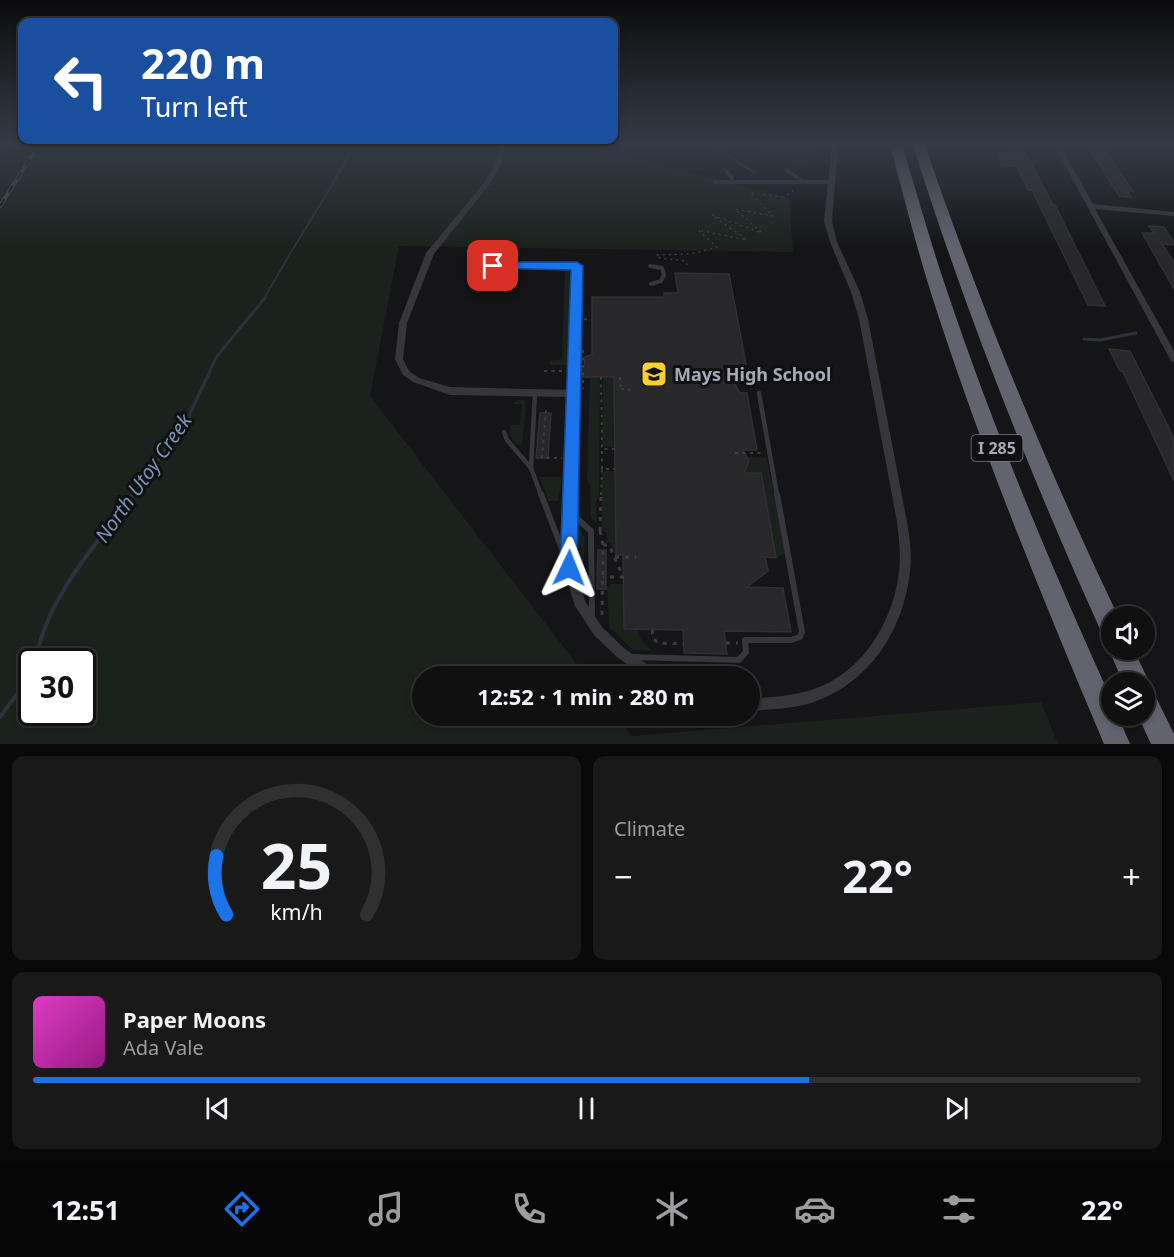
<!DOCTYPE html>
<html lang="en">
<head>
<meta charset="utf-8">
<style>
	body { margin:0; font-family:"Noto Sans",sans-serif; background:#19191a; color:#f1f3f6; height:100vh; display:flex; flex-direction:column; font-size:22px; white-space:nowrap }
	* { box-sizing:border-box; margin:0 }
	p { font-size:20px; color:#9c9d9f }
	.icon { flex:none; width:33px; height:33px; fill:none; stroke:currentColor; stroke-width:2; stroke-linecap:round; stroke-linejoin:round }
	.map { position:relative; height:744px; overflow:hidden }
	.drawer { display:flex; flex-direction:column; gap:12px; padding:12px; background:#090909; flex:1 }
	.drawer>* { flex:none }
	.hud { position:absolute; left:18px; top:18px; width:600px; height:126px; border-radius:12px; box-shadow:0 3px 9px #0003,0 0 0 2px #303031; background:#1a4fa0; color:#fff; overflow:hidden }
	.tools { position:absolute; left:1101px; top:606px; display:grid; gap:12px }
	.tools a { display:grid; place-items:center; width:54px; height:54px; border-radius:50%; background:#101011; box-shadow:0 3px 9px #0003,0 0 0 2px #303031; font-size:30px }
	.speed { position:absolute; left:18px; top:648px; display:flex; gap:12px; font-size:30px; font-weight:700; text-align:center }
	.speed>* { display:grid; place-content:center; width:78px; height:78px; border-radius:50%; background:#101011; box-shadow:0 3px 9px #0003,0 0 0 2px #303031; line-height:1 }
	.speed .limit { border:3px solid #111; border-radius:9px; background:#fff; color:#111 }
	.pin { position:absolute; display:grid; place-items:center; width:51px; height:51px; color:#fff; margin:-26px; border-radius:12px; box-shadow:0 3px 9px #0006 }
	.me { position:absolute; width:66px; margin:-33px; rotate:2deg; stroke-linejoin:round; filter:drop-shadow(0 0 4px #0008) }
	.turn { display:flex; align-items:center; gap:21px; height:126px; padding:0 24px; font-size:27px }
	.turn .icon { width:78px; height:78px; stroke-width:2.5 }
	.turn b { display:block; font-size:42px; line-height:51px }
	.big { font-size:45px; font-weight:700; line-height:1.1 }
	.drawer .card { flex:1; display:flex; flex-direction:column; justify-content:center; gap:9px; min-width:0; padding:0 21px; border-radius:12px; background:#19191a }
	.drawer .dial { align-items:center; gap:0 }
	.dial svg { height:156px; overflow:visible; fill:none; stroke:#303031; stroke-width:7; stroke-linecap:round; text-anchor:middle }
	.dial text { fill:#f1f3f6; stroke:none }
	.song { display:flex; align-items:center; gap:18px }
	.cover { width:72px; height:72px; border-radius:9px; background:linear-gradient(135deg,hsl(310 70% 55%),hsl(310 70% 35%)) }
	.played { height:6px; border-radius:3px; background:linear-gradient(90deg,#1a73e8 70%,#303031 70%) }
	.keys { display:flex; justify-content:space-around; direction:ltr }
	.heat { display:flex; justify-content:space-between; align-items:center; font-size:33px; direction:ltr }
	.drawer .tiles { flex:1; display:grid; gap:12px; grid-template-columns:1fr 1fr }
	.card:last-child { grid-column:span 2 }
	.trip { position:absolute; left:412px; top:666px; width:348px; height:60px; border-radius:30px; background:#101011; box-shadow:0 3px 9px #0003,0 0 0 2px #303031; font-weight:700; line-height:60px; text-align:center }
	.menu { display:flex; height:96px; justify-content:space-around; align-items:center; background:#060607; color:#9c9d9f }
	.menu .icon { width:42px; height:42px }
	.menu .current { color:#1a73e8 }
	.menu b { font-size:27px; color:#f1f3f6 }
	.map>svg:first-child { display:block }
</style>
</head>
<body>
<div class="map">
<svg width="1174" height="744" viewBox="0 0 1174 744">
	<rect width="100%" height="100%" fill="#151517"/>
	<g fill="#1b221d" fill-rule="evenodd">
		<path d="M 0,145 L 583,145 L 789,198 L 793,252 L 399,246 L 370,396 L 586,676 L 423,676 L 423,716 L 616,716 L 632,736 L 1041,702 L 1058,744 L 0,744 ZM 32,662 L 82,662 L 82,712 L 32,712 Z"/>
		<polygon points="758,145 815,145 827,151 798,168"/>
		<polygon points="557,270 567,270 571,273 567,365 550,365 550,361 562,359 565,272"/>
		<polygon points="590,377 598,377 600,380 599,497 596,500 596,522 591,517 590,485 587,482"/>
		<polygon points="605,377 616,377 614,448 602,446 603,380"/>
		<path d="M 517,400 L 524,400 L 526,404 L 522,444 L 519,445 C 512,442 508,433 511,425 L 520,425 L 522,404 L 513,404 Z"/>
		<polygon points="745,457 767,458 785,553 776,558 761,474 738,473 749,463"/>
		<polygon points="604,471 615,471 616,555 610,543 607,543 607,533 602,529 602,473"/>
		<polygon points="540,477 562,477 558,501 548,501"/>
		<polygon points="578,528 585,538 582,590 577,573"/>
		<polygon points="610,584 624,584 624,629 639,629 640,638 652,651 633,650 609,627 607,587"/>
	</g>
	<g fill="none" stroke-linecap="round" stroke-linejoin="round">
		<g stroke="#2b323c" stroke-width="2">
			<polyline points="711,145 755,173"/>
			<path d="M 264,299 C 292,247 327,198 354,145"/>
		</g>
		<g stroke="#2b323c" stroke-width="3">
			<polyline points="1084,339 1100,340 1136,333"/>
			<polyline points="132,495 186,422 217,356 265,298"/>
		</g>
		<g stroke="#2b323c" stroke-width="4">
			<path d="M 35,662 C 47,597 95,546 133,494"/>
			<polyline points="0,717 23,686 32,669"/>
		</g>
	</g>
	<g fill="#28282b" stroke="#302f33" stroke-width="1.5">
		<polygon points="1006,145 1020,145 1029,159 1053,205 1055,205 1105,306 1088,305 1032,190 1028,190 1017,167 1001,165 997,153 1011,155"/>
		<polygon points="1087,145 1101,145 1133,191 1127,191 1131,197 1119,196"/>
		<polygon points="1149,226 1164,227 1174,242 1174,245 1162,244 1174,262 1174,289 1142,233 1154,233"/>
		<polygon points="675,273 729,274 746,364 722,364 725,383 734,383 740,393 747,393 757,450 743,450 749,461 744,473 761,473 776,558 765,557 768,571 747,587 783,588 791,632 724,631 727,654 684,653 683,630 624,629 623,555 616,555 614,377 579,377 579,366 584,366 585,357 592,354 592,297 664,297 664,293 678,293"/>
		<polygon points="1109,349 1130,351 1173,436 1174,481 1123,372 1120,371"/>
		<polygon points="540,413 551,413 548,458 536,458"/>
		<polygon points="598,550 606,550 606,589 597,589"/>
	</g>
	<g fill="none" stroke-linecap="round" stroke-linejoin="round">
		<polyline stroke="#3c3d43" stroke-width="1.5" stroke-dasharray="2 4" stroke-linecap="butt" points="687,265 686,261 660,258 656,255 691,254 717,247 698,230 747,240 712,215 762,233 735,209 773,216 750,193 784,197 794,190"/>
		<g stroke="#3c3d43" stroke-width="2" stroke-dasharray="3 4.5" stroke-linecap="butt">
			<polyline points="584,319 592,320"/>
			<polyline points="583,350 583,389"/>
			<polyline points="544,371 566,371"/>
			<polyline points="601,377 602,449"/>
			<polyline points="620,377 621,392"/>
			<polyline points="621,389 630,390"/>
			<polyline points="546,410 542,458 562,458"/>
			<polyline points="735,453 762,453"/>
			<polyline points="602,469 602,449 615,449"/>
			<polyline points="601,495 602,469 615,469"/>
		</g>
		<g stroke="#3c3d43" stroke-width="3" stroke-dasharray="4 6" stroke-linecap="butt">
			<polyline points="600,531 601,494"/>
			<polyline points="600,531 603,545 602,615"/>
			<polyline points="603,545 609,545 623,577 603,577"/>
			<polyline points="615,557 636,557"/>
			<polyline points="652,630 653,639 659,643 684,644"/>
			<polyline points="726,643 738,643"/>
		</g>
		<g stroke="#36363c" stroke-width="4">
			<polyline points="787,170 803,182"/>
			<polyline points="727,172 732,177 732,182 831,182"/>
			<polyline points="715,182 732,182"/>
			<polyline points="493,266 577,266 576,299"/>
			<polyline points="650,266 662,268 664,275 661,281 651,284"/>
		</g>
		<g stroke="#36363c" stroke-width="4.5">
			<polyline points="535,392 531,468 541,495"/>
			<polyline points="573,393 576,298"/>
			<polyline points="759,393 777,495"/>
			<polyline points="504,432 507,440 531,468"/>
		</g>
		<g stroke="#36363c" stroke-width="6">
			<polyline points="541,494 565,557"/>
			<polyline points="571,513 591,531 592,616"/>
			<polyline points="632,657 739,660 746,652 745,640 791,640 800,637 802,632 777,494"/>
		</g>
		<g fill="#36363c" fill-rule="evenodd">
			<polygon points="501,145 507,145 499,169 489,185 434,254 407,323 403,359 409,371 419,378 450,387 576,390 578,393 575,568 586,603 602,627 625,649 658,672 660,676 644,676 617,657 594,635 575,606 563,568 568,397 450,395 413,382 403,375 395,359 399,323 426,253 483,184 493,169"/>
			<path d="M 832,145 L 838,145 L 832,221 L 837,242 L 860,292 L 868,319 L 907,522 C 910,539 912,556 910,572 C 903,631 870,682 814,702 C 794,709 771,709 750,711 L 750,699 C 771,697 794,696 814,689 C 863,672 893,622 899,572 C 901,556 899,539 897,522 L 859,319 L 851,292 L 830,242 L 824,221 Z"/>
			<polygon points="1054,145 1060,145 1093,204 1174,212 1174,216 1095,209 1174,351 1174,362 1171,361"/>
		</g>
		<g fill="#62636e" fill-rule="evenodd">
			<path d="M 890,145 L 902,145 C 917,193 930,241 946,288 C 993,429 1051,566 1112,701 L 1112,716 L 1118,716 L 1130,744 L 1104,744 C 1041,595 979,444 930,290 C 915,242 903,193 890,145 Z"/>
			<path d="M 913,145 L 925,145 C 980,306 1045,463 1118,616 L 1112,616 L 1112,642 L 1104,638 C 1031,477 966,314 913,145 Z"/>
			<polygon points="1112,643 1112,650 1134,650 1149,682 1146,688 1153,691 1174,734 1174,744 1151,744 1138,716 1144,716 1144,682 1123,682 1109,650"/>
		</g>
		<g stroke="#494a51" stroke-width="4">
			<polyline id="rail" points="0,206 39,145"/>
		</g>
		<use href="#rail" stroke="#101012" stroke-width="2" stroke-dasharray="8" stroke-linecap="butt"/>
	</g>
	<linearGradient id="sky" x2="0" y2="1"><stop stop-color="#0c0c0d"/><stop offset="0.58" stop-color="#353b47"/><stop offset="1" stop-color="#353b47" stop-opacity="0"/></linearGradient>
	<rect width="1174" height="249" fill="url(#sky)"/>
	<polygon fill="#1a73e8" stroke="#114b97" stroke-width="1.5" points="493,262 577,262 583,266 577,568 575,574 569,576 563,574 560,568 571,270 489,268 487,266"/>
	<defs>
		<g id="school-square" transform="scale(1.35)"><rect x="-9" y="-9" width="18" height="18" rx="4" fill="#fbd129" stroke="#101012"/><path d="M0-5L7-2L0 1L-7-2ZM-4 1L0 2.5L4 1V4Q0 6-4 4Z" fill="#111"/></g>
	</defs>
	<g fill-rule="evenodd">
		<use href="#school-square" x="654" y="374"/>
	</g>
	<g text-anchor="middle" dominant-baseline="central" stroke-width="6" stroke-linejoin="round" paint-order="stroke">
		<rect fill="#101012" stroke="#797b86" stroke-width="1.5" x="971.5" y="435" width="51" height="26" rx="4.5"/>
		<g font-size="16" font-weight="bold" fill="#a6a9b8">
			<text x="997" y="448">I 285</text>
		</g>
		<g font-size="18" font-weight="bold" fill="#a6a9b8" stroke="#101012" text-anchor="start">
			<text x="674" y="374">Mays High School</text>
		</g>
		<g font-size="20" font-style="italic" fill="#7b92b5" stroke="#101012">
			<text transform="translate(143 478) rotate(-55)">North Utoy Creek</text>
		</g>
	</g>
</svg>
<div class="tools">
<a><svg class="icon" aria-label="sound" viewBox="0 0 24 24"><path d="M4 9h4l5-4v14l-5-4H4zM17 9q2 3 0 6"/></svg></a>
<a><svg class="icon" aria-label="layers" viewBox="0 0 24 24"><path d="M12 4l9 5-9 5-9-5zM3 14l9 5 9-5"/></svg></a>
</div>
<div class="speed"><div class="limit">30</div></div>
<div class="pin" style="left:493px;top:266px;background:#d93025"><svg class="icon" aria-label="arrive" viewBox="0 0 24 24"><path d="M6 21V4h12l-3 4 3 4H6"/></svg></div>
<svg class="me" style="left:569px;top:568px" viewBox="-20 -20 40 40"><path d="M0-17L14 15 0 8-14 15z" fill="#1a73e8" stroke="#fff" stroke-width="4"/></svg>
<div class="trip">12:52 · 1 min · 280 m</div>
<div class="hud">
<div class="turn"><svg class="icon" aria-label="left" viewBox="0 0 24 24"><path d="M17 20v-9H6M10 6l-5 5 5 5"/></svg><div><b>220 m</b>Turn left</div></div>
</div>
</div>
<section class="drawer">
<div class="tiles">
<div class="card dial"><svg viewBox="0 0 100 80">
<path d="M14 69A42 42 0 1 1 86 69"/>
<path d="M14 69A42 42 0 0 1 9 39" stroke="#1a73e8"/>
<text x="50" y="56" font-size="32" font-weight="700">25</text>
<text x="50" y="72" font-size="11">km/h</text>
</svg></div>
<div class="card"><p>Climate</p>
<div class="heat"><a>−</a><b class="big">22°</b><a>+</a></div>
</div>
<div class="card">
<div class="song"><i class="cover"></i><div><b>Paper Moons</b><p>Ada Vale</p></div></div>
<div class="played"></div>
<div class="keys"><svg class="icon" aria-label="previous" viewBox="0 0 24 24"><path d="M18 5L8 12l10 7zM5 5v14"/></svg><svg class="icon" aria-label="pause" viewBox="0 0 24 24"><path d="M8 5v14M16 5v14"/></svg><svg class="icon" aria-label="next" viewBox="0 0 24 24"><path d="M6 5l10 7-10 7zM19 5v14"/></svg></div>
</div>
</div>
</section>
<nav class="menu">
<b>12:51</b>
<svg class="icon current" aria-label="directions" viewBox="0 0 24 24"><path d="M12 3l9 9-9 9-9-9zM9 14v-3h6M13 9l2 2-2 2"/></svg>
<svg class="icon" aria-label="music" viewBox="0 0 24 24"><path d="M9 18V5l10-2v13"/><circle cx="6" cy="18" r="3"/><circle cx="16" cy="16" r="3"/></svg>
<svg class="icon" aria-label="phone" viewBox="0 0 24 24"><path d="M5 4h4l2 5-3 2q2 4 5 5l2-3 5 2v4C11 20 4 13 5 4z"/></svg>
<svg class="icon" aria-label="climate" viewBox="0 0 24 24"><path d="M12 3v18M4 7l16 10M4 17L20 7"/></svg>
<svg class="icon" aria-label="car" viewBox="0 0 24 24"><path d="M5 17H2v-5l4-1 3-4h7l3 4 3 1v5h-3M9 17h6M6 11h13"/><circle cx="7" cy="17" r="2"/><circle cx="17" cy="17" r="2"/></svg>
<svg class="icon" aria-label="filters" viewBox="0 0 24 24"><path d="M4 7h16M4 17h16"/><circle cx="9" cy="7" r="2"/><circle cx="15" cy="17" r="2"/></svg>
<b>22°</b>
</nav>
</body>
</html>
